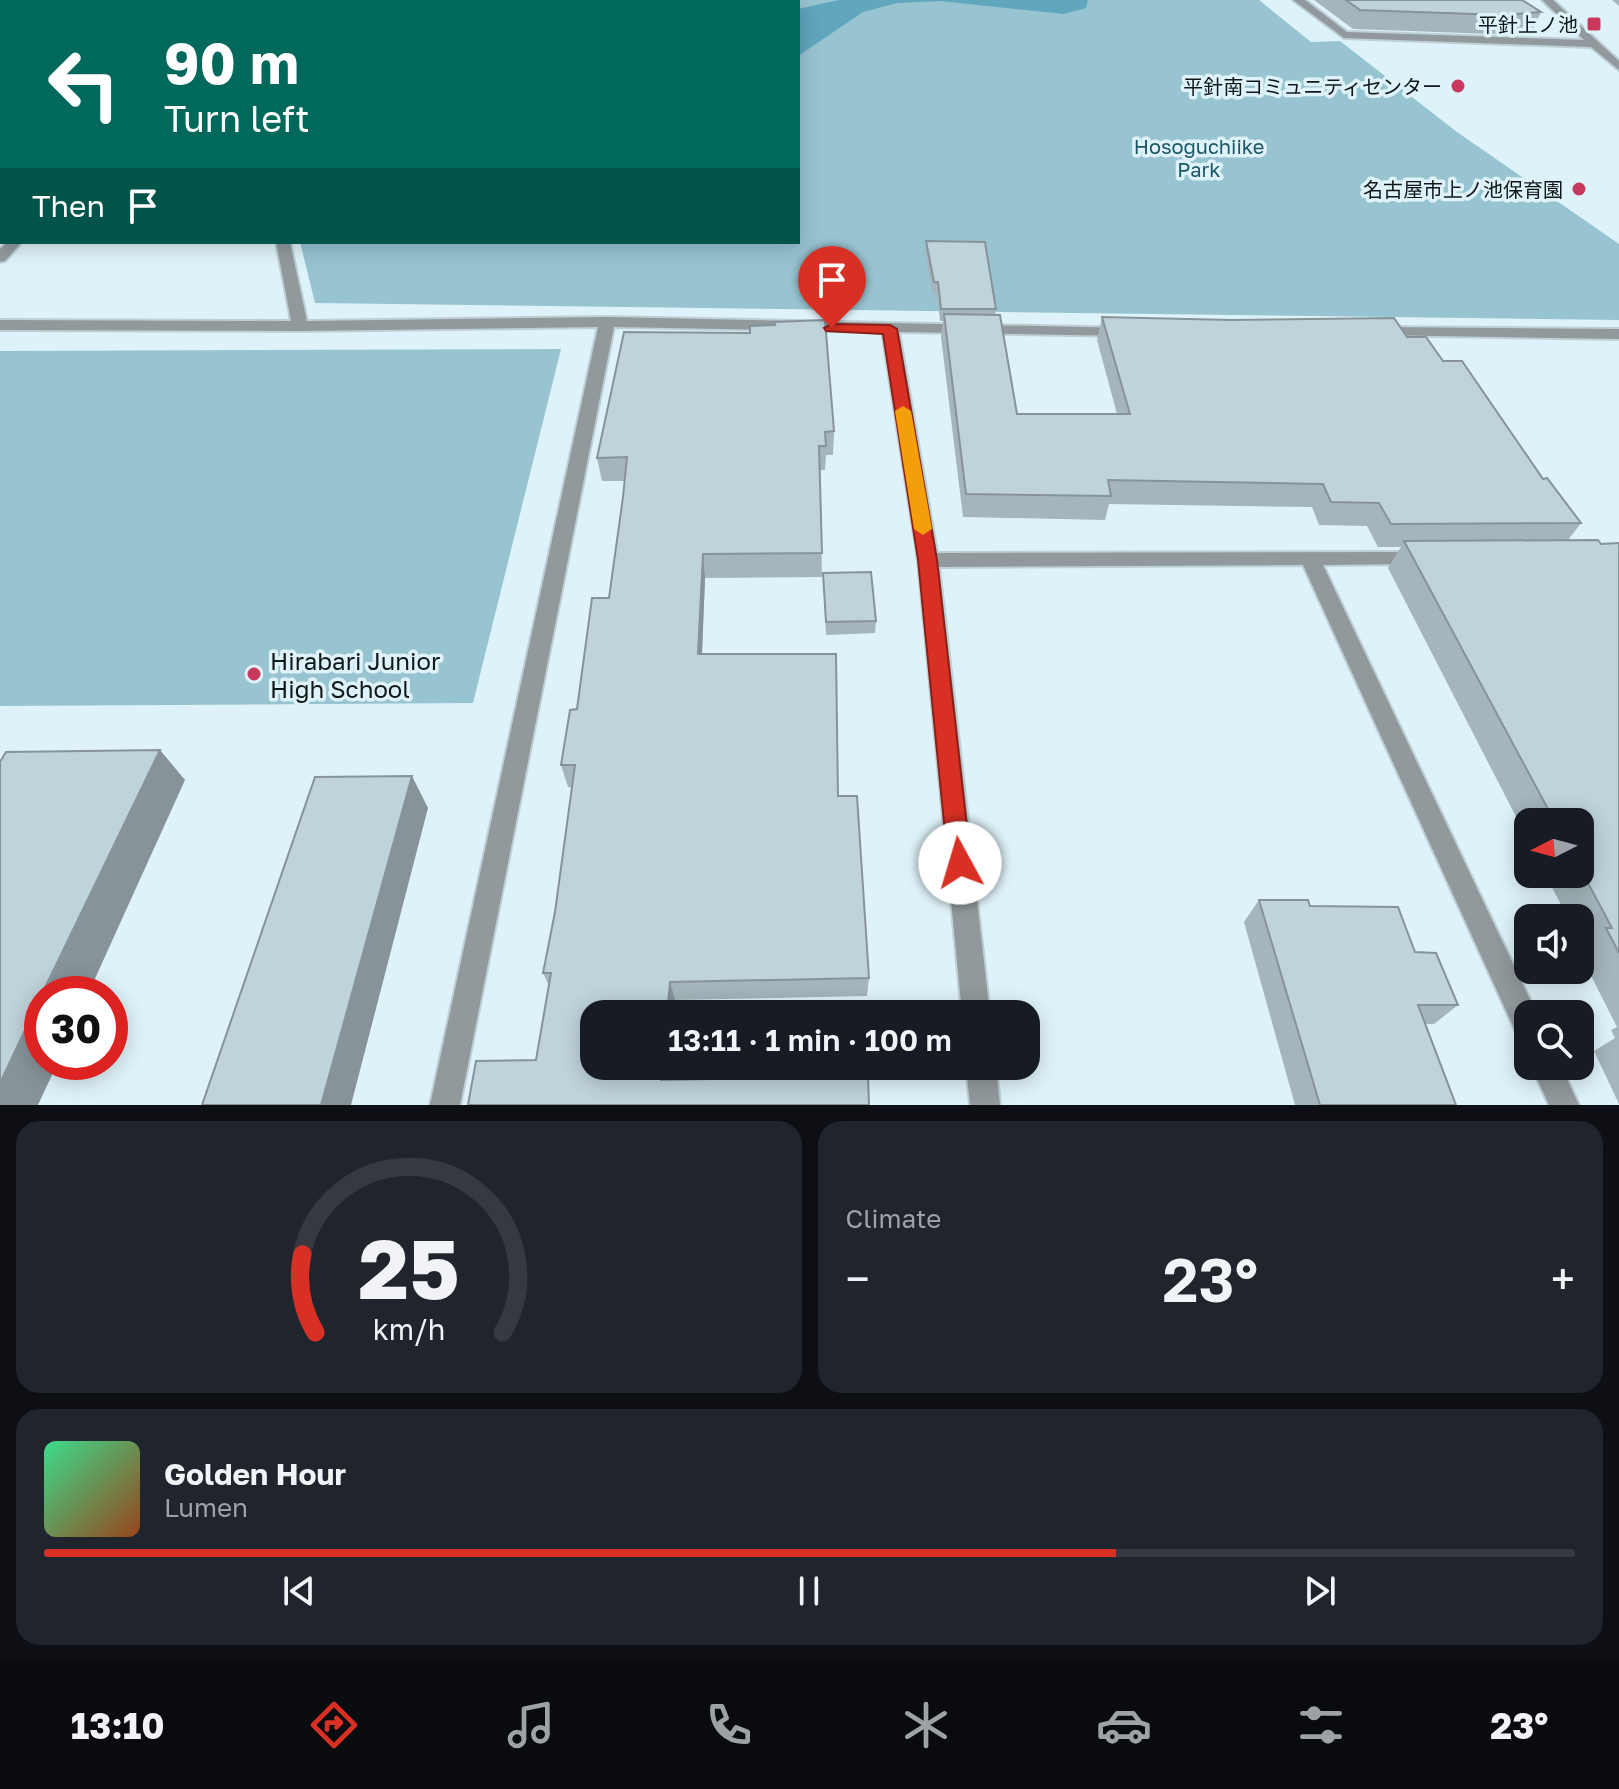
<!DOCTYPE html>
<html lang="en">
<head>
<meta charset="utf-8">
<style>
	body { margin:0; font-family:"Golos Text","Noto Sans JP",sans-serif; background:#20242c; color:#f1f3f6; height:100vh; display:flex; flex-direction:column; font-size:30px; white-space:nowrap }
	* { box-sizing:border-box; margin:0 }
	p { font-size:26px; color:#9ea1a6 }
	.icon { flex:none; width:44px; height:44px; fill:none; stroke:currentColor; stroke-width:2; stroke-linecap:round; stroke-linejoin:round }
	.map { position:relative; height:1105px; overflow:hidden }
	.drawer { display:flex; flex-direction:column; gap:16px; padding:16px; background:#0d0f14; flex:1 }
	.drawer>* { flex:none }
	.top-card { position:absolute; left:0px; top:0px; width:800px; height:244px; box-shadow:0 4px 20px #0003; background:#00695c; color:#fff; overflow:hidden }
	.needle { width:52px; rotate:264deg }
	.tools { position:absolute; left:1514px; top:808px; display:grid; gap:16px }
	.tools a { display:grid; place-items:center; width:80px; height:80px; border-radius:16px; background:#171b24; box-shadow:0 4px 20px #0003; font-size:40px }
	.speed { position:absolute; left:24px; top:976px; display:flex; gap:16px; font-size:40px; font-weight:700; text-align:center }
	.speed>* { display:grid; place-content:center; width:104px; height:104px; border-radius:50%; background:#171b24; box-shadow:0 4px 20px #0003; line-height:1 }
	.speed .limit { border:12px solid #d22; background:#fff; color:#111 }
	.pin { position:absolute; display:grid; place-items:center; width:68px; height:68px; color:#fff; margin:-82px -34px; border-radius:50% 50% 50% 0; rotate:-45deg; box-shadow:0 0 8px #0007 }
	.pin .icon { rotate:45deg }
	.me { position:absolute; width:88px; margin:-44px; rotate:354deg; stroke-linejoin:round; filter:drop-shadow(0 0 6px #0008) }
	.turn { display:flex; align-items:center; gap:28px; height:168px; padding:0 32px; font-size:36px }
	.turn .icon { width:104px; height:104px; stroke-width:2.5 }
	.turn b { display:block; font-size:56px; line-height:68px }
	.then { display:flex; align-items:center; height:76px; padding:0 32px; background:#0003; gap:16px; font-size:30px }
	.big { font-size:60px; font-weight:600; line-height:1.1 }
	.drawer .tile { flex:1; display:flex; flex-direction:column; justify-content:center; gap:12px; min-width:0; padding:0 28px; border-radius:24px; background:#20242c }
	.drawer .dial { align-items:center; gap:0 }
	.dial svg { height:208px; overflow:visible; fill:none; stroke:#363941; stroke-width:7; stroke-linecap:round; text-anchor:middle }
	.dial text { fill:#f1f3f6; stroke:none }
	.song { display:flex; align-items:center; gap:24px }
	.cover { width:96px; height:96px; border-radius:12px; background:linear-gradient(135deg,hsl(150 70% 55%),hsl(20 70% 35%)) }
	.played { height:8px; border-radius:4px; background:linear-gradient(90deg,#d93025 70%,#363941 70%) }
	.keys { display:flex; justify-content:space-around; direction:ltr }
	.heat { display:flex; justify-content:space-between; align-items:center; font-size:44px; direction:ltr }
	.drawer .tiles { flex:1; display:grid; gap:16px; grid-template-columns:1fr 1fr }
	.tile:last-child { grid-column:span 2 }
	.trip { position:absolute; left:580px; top:1000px; width:460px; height:80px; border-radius:24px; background:#171b24; box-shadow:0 4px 20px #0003; font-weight:600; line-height:80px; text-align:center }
	.dock { display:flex; height:128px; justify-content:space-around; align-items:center; background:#090b0e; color:#9ea1a6 }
	.dock .icon { width:56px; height:56px }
	.dock .current { color:#d93025 }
	.dock b { font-size:36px; color:#f1f3f6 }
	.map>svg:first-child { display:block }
</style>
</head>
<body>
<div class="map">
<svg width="1619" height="1105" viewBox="0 0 1619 1105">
	<rect width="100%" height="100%" fill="#def3f9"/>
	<g fill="#98c3d1">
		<polygon points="362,0 1259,0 1311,42 1340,41 1457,132 1619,244 1619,320 315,303 300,242 798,242 798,2"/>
		<polygon points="561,349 473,703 0,706 0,351"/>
	</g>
	<polygon fill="#60a6bc" points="839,0 1088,0 1086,8 1064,14 940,1 897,3 863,12 798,56 798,9"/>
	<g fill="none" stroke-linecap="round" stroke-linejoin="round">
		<g stroke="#bdd0d5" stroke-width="4">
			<g id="minor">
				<polygon points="339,0 355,0 356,2 340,2"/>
				<polygon points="1293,0 1305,0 1347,32 1584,40 1542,0 1553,0 1619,61 1619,70 1591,47 1344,38"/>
				<polygon points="7,242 22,242 5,261 0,262 0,249"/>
				<polygon points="276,242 290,242 307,321 607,317 1130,328 1132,331 1124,336 899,332 937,553 1427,552 1430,557 1427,562 1420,564 1323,565 1537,1014 1528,1014 1528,1041 1518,1037 1303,565 939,567 990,1014 962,1014 918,560 882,332 614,327 460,1105 430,1105 598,327 300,331 0,330 0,320 291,321"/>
				<polygon points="1380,327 1619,329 1619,339 1374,335 1372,332"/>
				<polygon points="966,1066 996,1066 1000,1105 970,1105"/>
				<polygon points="1531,1066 1561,1066 1579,1105 1549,1105"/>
			</g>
		</g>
		<use href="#minor" fill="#91999c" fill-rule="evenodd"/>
	</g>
	<g fill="#a4b5bb">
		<polygon points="1314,0 1522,0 1541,12 1532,31 1493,34 1353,29"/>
		<polygon points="1613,0 1619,0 1619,6 1612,0"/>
		<polygon points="926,241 996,309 995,315 1017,414 1117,414 1097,340 1102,317 1407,337 1443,361 1581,523 1568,540 1601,544 1619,543 1619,1104 1594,1051 1615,1038 1611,1030 1617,1027 1580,954 1580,948 1582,946 1580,941 1580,918 1568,918 1545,874 1580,874 1580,822 1528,822 1528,840 1388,568 1401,547 1378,547 1367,526 1319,525 1312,507 1109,504 1105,520 963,517 941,337 943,321 940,321 937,294 933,294 925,253"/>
		<polygon points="750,333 834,431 833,455 826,455 825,470 820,470 822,577 705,578 702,654 838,796 869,978 867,996 675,1000 594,1066 669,1066 668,1080 468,1105 536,1060 549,986 543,973 555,912 572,787 568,787 561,765 609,598 625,481 602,481 597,458"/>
		<polygon points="823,573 876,621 875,633 826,635"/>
		<polygon points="1259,900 1310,906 1415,952 1458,1005 1434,1024 1426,1024 1456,1105 1295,1105 1244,922"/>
	</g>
	<g fill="#869499">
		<polygon points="276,0 332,0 327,2 271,2"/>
		<polygon points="2,155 2,198 0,200 0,157"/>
		<polygon points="703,554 705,578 701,677 698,654"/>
		<polygon points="160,750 185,780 88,994 43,994"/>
		<polygon points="412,776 428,808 351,1105 321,1105"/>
		<polygon points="670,982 675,1000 674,1014 667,1014"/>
		<polygon points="42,996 42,1062 58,1062 38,1105 0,1105 0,1083"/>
		<polygon points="662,1066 669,1066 666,1096 661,1080"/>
	</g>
	<g fill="#bfd3da" stroke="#869499" stroke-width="2">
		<polygon points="0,0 276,0 271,2 2,2 2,155 0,157"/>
		<polygon points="1346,0 1522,0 1541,12 1502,15 1360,10"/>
		<polygon points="926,241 985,242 996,309 941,309 938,282 934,282"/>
		<polygon points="944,314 1000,315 1017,414 1130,414 1102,317 1231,320 1394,318 1407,337 1426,337 1443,361 1462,361 1543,479 1547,478 1581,523 1391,524 1379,503 1331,502 1323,484 1108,480 1111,496 966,494"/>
		<polygon points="825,320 834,431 825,432 826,446 819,446 822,553 703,554 698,654 836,654 838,796 857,796 869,978 670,982 667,1014 594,1014 594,1066 662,1066 661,1080 868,1076 869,1105 468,1105 476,1061 536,1060 551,973 543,973 555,912 575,765 561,765 570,710 577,709 592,598 609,598 623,497 627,457 597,458 624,332 750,333 750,326 775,325 774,322"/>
		<polygon points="1598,540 1601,544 1619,543 1619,953 1606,928 1612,928 1580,868 1580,822 1555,822 1404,541"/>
		<polygon points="871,572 876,621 826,622 823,573"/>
		<polygon points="160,750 42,994 0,1083 0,762 6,752"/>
		<polygon points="412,776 321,1105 202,1105 315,777"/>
		<polygon points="1259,900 1308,900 1310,906 1398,907 1415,952 1436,953 1458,1005 1418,1005 1456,1105 1320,1105"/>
	</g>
	<polygon fill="#d93025" stroke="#8d1f18" stroke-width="2" points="832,324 890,325 897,329 937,560 971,863 968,870 960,873 951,870 948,863 918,560 883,334 826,331 824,328"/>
	<polygon fill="#f59e0b" points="903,406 911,411 932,529 923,535 914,529 895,411"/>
	<g fill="#c8395d" stroke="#def3f9" stroke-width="3">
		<rect x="1586" y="16" width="16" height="16" rx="4"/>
		<circle cx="1458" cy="86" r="8"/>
		<circle cx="1579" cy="189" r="8"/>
		<circle cx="254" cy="674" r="8"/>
	</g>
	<g text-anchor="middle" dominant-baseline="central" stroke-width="7" stroke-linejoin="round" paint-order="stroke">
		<g font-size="20" fill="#10171a" stroke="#def3f9" text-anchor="end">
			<text x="1578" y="24">平針上ノ池</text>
			<text x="1442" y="86">平針南コミュニティセンター</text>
			<text x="1563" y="189">名古屋市上ノ池保育園</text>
		</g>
		<g font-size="20" fill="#1d5767" stroke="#def3f9">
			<text x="1199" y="146">Hosoguchiike<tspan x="1199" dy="23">Park</tspan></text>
		</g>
		<g font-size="24" fill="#10171a" stroke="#def3f9" text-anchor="start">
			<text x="270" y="660">Hirabari Junior<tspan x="270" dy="28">High School</tspan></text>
		</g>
	</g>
</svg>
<div class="tools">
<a><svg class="needle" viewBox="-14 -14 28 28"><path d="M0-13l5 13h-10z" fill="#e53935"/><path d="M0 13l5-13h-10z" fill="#9ea1a6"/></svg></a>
<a><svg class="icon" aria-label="sound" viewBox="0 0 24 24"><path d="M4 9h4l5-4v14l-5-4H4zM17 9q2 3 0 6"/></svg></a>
<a><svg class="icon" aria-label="search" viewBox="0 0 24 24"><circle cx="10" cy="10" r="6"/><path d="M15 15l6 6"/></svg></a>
</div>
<div class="speed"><div class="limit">30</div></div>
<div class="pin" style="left:832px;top:328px;background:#d93025"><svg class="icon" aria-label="arrive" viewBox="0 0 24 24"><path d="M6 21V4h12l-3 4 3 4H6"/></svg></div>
<svg class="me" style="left:960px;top:863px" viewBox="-20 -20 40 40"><circle r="19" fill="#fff"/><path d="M0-13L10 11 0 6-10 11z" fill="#d93025"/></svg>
<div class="trip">13:11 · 1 min · 100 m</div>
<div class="top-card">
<div class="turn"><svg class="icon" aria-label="left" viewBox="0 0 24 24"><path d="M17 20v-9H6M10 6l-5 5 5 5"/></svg><div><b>90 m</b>Turn left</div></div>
<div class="then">Then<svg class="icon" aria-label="arrive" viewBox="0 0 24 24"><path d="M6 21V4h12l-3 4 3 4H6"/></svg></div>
</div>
</div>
<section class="drawer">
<div class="tiles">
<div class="tile dial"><svg viewBox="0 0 100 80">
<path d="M14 69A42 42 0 1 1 86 69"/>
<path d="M14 69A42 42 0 0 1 9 39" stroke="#d93025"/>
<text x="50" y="56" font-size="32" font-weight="700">25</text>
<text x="50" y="72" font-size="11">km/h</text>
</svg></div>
<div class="tile"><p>Climate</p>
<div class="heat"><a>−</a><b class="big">23°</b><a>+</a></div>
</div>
<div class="tile">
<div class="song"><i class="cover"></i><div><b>Golden Hour</b><p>Lumen</p></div></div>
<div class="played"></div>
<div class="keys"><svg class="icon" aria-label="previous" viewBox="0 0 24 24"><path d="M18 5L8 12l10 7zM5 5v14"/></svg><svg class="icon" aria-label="pause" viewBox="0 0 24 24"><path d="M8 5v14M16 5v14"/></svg><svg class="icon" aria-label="next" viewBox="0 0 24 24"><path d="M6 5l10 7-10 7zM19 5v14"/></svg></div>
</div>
</div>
</section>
<nav class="dock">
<b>13:10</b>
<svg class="icon current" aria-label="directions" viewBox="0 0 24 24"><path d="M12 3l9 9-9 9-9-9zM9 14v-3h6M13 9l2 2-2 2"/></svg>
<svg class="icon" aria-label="music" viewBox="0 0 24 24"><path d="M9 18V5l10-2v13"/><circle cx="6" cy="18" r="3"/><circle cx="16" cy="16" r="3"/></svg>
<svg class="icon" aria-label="phone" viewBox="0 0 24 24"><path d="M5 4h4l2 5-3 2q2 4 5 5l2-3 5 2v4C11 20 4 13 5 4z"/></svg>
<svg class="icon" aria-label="climate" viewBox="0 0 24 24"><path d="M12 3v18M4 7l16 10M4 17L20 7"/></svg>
<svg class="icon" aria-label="car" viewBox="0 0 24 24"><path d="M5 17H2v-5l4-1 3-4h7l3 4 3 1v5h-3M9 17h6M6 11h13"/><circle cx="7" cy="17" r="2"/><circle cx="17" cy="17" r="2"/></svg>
<svg class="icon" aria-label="filters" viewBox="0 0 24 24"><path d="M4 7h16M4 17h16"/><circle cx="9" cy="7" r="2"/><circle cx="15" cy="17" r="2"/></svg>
<b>23°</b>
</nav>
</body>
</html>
